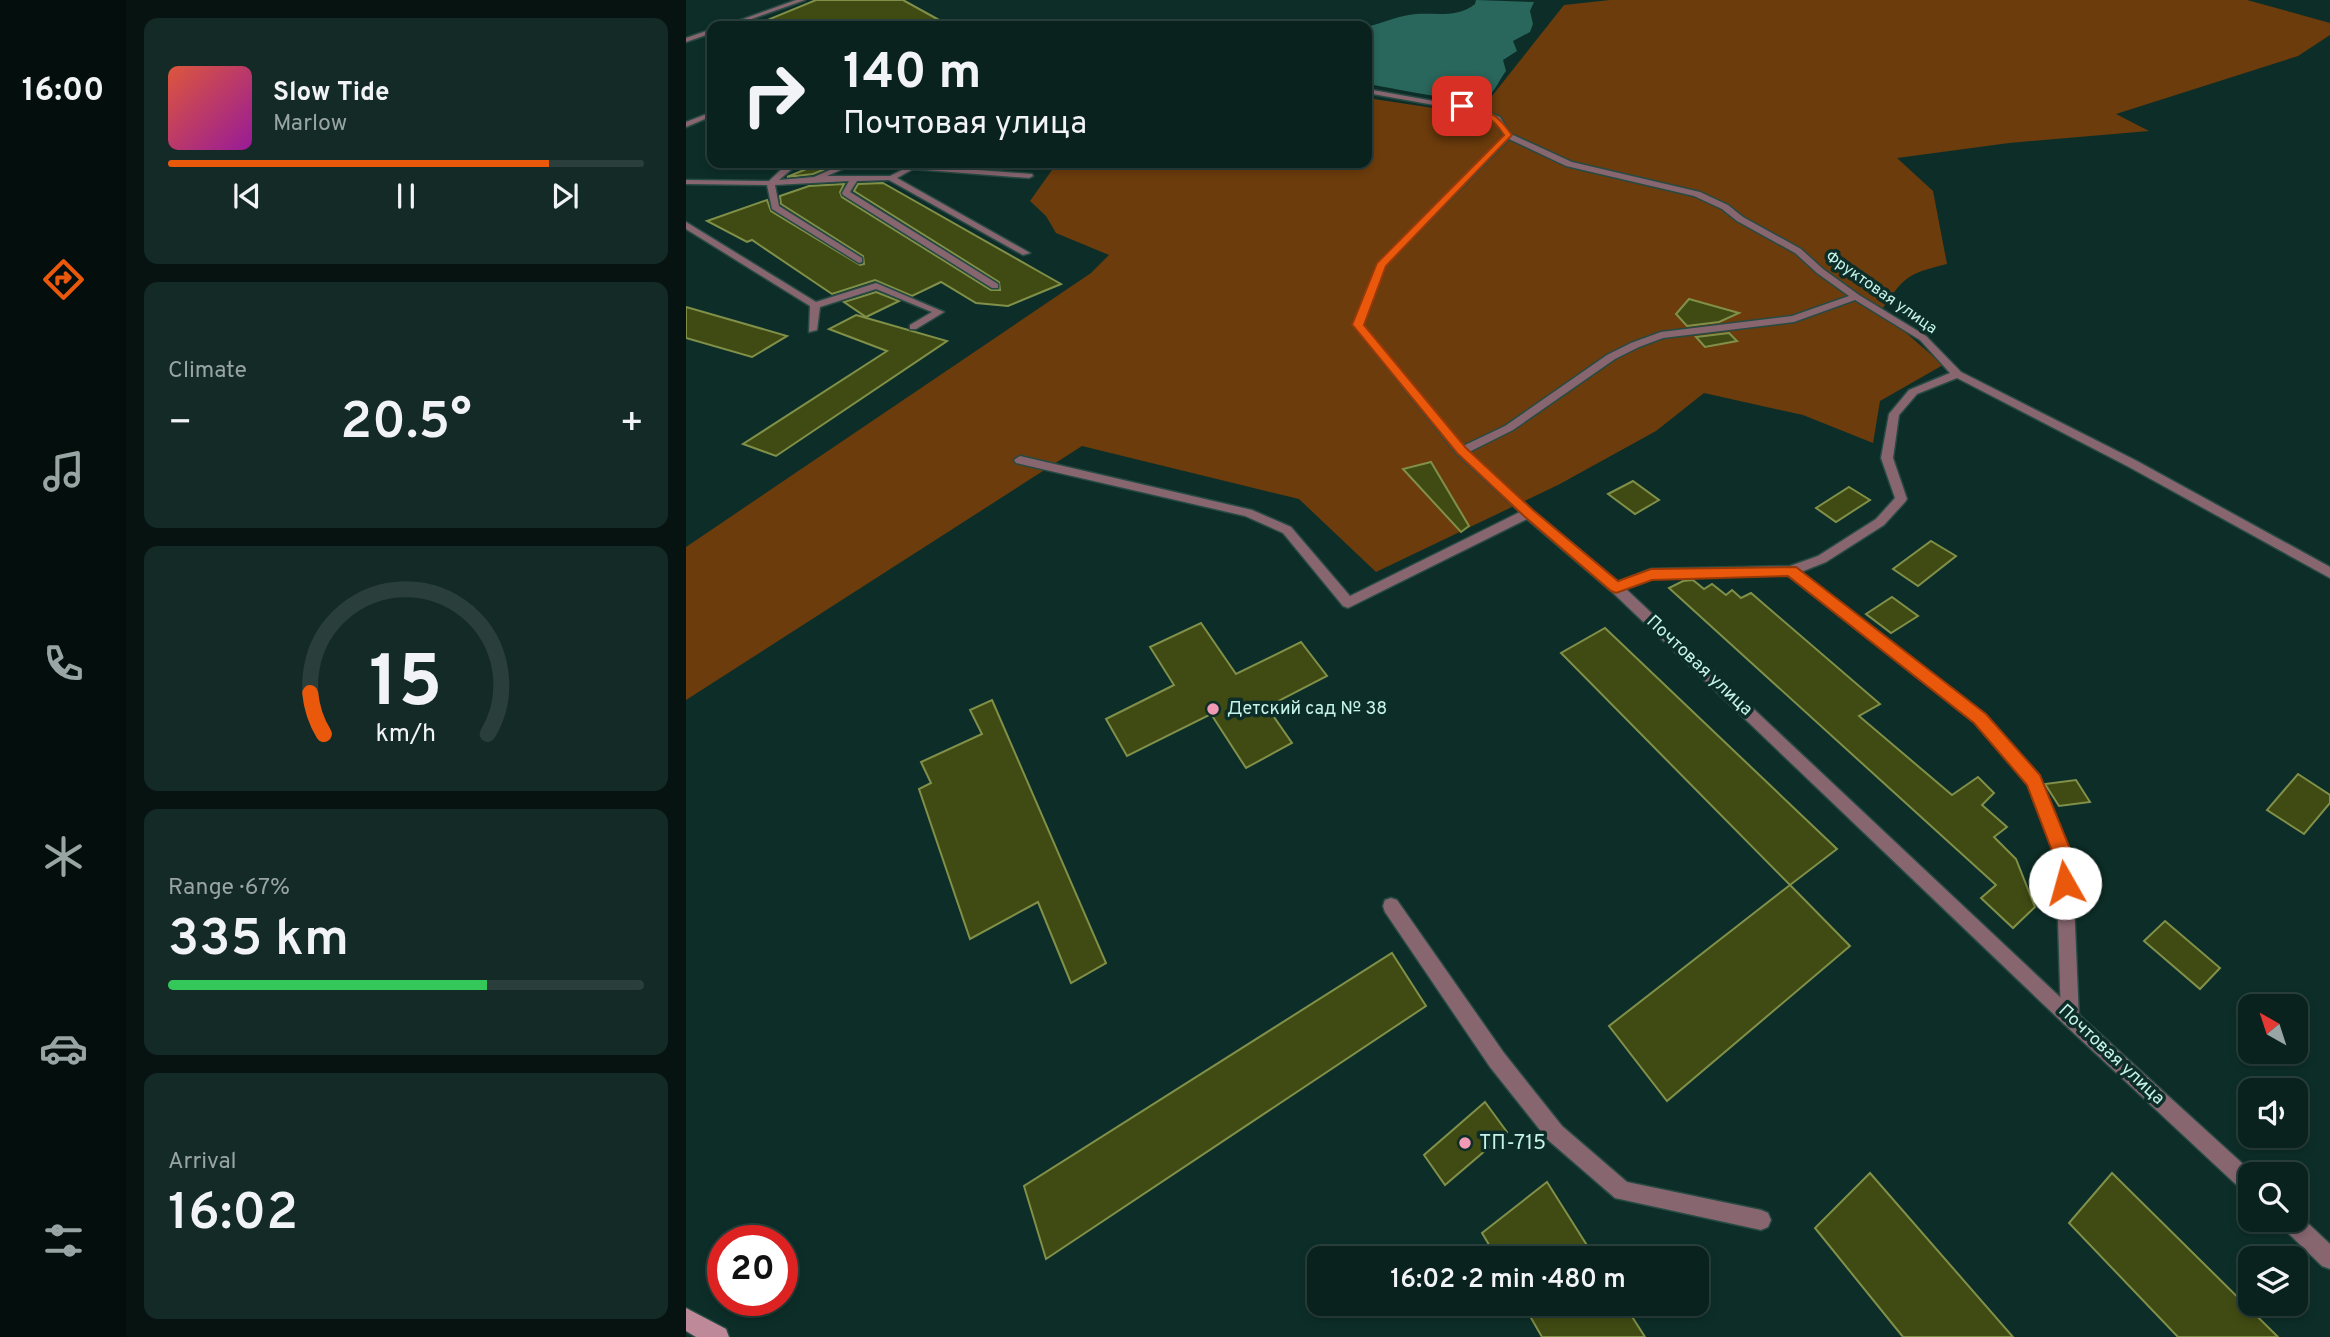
<!DOCTYPE html>
<html lang="en">
<head>
<meta charset="utf-8">
<style>
	body { margin:0; font-family:Overpass,sans-serif; background:#132a27; color:#f1f3f6; height:100vh; display:flex; flex-direction:column; font-size:26px; white-space:nowrap }
	* { box-sizing:border-box; margin:0 }
	p { font-size:23px; color:#99a4a4 }
	.icon { flex:none; width:38px; height:38px; fill:none; stroke:currentColor; stroke-width:2; stroke-linecap:round; stroke-linejoin:round }
	.map { position:relative; flex:1; overflow:hidden }
	.details { display:flex; flex-direction:column; gap:18px; padding:18px; background:#061310; width:560px }
	.details>* { flex:none }
	.hud { position:absolute; left:21px; top:21px; width:665px; height:147px; border-radius:14px; box-shadow:0 4px 10px #0003,0 0 0 2px #2a3f3c; background:#0a221e; color:#f1f3f6; overflow:hidden }
	.needle { width:46px; rotate:321deg }
	.controls { position:absolute; left:1552px; top:994px; display:grid; gap:14px }
	.controls a { display:grid; place-items:center; width:70px; height:70px; border-radius:14px; background:#0a221e; box-shadow:0 4px 10px #0003,0 0 0 2px #2a3f3c; font-size:35px }
	.speed { position:absolute; left:21px; top:1225px; display:flex; gap:14px; font-size:35px; font-weight:700; text-align:center }
	.speed>* { display:grid; place-content:center; width:91px; height:91px; border-radius:50%; background:#0a221e; box-shadow:0 4px 10px #0003,0 0 0 2px #2a3f3c; line-height:1 }
	.speed .limit { border:10px solid #d22; background:#fff; color:#111 }
	.pin { position:absolute; display:grid; place-items:center; width:60px; height:60px; color:#fff; margin:-30px; border-radius:14px; box-shadow:0 4px 10px #0006 }
	.me { position:absolute; width:77px; margin:-38px; rotate:353deg; stroke-linejoin:round; filter:drop-shadow(0 0 5px #0008) }
	.turn { display:flex; align-items:center; gap:24px; height:147px; padding:0 21px; font-size:32px }
	.turn .icon { width:91px; height:91px; stroke-width:2.5 }
	.turn b { display:block; font-size:49px; line-height:60px }
	.big { font-size:52px; font-weight:600; line-height:1.1 }
	.details .tile { flex:1; display:flex; flex-direction:column; justify-content:center; gap:10px; min-width:0; padding:0 24px; border-radius:14px; background:#132a27 }
	.details .dial { align-items:center; gap:0 }
	.dial svg { height:182px; overflow:visible; fill:none; stroke:#2a3f3c; stroke-width:7; stroke-linecap:round; text-anchor:middle }
	.dial text { fill:#f1f3f6; stroke:none }
	.song { display:flex; align-items:center; gap:21px }
	.cover { width:84px; height:84px; border-radius:10px; background:linear-gradient(135deg,hsl(10 70% 55%),hsl(300 70% 35%)) }
	.played { height:7px; border-radius:4px; background:linear-gradient(90deg,#ea580c 80%,#2a3f3c 80%) }
	.keys { display:flex; justify-content:space-around; direction:ltr }
	.heat { display:flex; justify-content:space-between; align-items:center; font-size:38px; direction:ltr }
	.charge { height:10px; border-radius:5px; background:linear-gradient(90deg,#34c759 67%,#2a3f3c 0) }
	.trip { position:absolute; left:621px; top:1246px; width:402px; height:70px; border-radius:14px; background:#0a221e; box-shadow:0 4px 10px #0003,0 0 0 2px #2a3f3c; font-weight:600; line-height:70px; text-align:center }
	main { display:flex; flex:1; min-height:0 }
	.tab-bar { display:flex; flex-direction:column; width:126px; justify-content:space-around; align-items:center; background:#040e0c; color:#99a4a4 }
	.tab-bar .icon { width:49px; height:49px }
	.tab-bar .current { color:#ea580c }
	.tab-bar b { font-size:32px; color:#f1f3f6 }
	.map>svg:first-child { display:block }
</style>
</head>
<body>
<main>
<nav class="tab-bar">
<b>16:00</b>
<svg class="icon current" aria-label="directions" viewBox="0 0 24 24"><path d="M12 3l9 9-9 9-9-9zM9 14v-3h6M13 9l2 2-2 2"/></svg>
<svg class="icon" aria-label="music" viewBox="0 0 24 24"><path d="M9 18V5l10-2v13"/><circle cx="6" cy="18" r="3"/><circle cx="16" cy="16" r="3"/></svg>
<svg class="icon" aria-label="phone" viewBox="0 0 24 24"><path d="M5 4h4l2 5-3 2q2 4 5 5l2-3 5 2v4C11 20 4 13 5 4z"/></svg>
<svg class="icon" aria-label="climate" viewBox="0 0 24 24"><path d="M12 3v18M4 7l16 10M4 17L20 7"/></svg>
<svg class="icon" aria-label="car" viewBox="0 0 24 24"><path d="M5 17H2v-5l4-1 3-4h7l3 4 3 1v5h-3M9 17h6M6 11h13"/><circle cx="7" cy="17" r="2"/><circle cx="17" cy="17" r="2"/></svg>
<svg class="icon" aria-label="filters" viewBox="0 0 24 24"><path d="M4 7h16M4 17h16"/><circle cx="9" cy="7" r="2"/><circle cx="15" cy="17" r="2"/></svg>
</nav>
<section class="details">
<div class="tile">
<div class="song"><i class="cover"></i><div><b>Slow Tide</b><p>Marlow</p></div></div>
<div class="played"></div>
<div class="keys"><svg class="icon" aria-label="previous" viewBox="0 0 24 24"><path d="M18 5L8 12l10 7zM5 5v14"/></svg><svg class="icon" aria-label="pause" viewBox="0 0 24 24"><path d="M8 5v14M16 5v14"/></svg><svg class="icon" aria-label="next" viewBox="0 0 24 24"><path d="M6 5l10 7-10 7zM19 5v14"/></svg></div>
</div>
<div class="tile"><p>Climate</p>
<div class="heat"><a>−</a><b class="big">20.5°</b><a>+</a></div>
</div>
<div class="tile dial"><svg viewBox="0 0 100 80">
<path d="M14 69A42 42 0 1 1 86 69"/>
<path d="M14 69A42 42 0 0 1 8 51" stroke="#ea580c"/>
<text x="50" y="56" font-size="32" font-weight="700">15</text>
<text x="50" y="72" font-size="11">km/h</text>
</svg></div>
<div class="tile"><p>Range · 67%</p><b class="big">335 km</b><div class="charge"></div></div>
<div class="tile"><p>Arrival</p><b class="big">16:02</b></div>
</section>
<div class="map">
<svg width="1644" height="1337" viewBox="0 0 1644 1337">
	<rect width="100%" height="100%" fill="#0d2e28"/>
	<path fill="#6c3c0c" d="M 924,0 L 1561,0 L 1644,23 L 1644,35 L 1612,56 L 1430,114 L 1463,131 L 1323,143 L 1211,158 L 1247,191 L 1261,264 C 1220,274 1218,277 1195,311 L 1257,365 L 1194,401 L 1187,443 L 1117,415 L 1018,393 L 970,431 L 872,485 L 690,572 L 613,499 L 396,446 L 0,700 L 0,547 L 405,273 L 423,255 L 370,233 L 360,216 L 344,201 L 371,163 L 681,163 L 681,98 L 761,110 L 795,110 L 878,5 Z"/>
	<path fill="#29665b" d="M 790,0 L 848,2 L 844,11 L 847,24 L 844,32 L 827,41 L 831,51 L 817,60 L 820,71 C 815,77 810,89 805,93 C 787,108 705,87 681,84 L 681,27 C 696,23 714,15 730,14 C 751,13 772,18 789,4 Z"/>
	<g fill="#404b13" stroke="#819049" stroke-width="2">
		<polygon points="130,0 217,0 264,26 67,26"/>
		<polygon points="135,163 154,163 127,174 101,177"/>
		<polygon points="197,183 352,271 375,284 322,306 290,303 255,282 226,296 189,280 146,294 66,240 61,242 21,221 81,200 85,211 174,265 178,264 177,256 95,204 94,196 123,186 158,184 154,192 156,197 305,290 314,290 313,282 168,191 172,184"/>
		<polygon points="190,292 213,301 180,317 158,302"/>
		<polygon points="1003,299 1053,313 1033,322 1001,326 990,314"/>
		<polygon points="0,307 101,336 66,357 0,338"/>
		<polygon points="170,315 261,341 90,456 57,444 201,351 143,329"/>
		<polygon points="1043,333 1051,341 1019,347 1010,337"/>
		<polygon points="745,462 783,526 775,532 717,469"/>
		<polygon points="947,481 973,500 949,514 922,494"/>
		<polygon points="1163,487 1184,500 1150,522 1130,508"/>
		<polygon points="1245,541 1270,556 1232,586 1207,569"/>
		<polygon points="1007,580 1018,589 1026,584 1040,595 1046,590 1055,598 1065,593 1194,704 1173,716 1266,795 1292,777 1308,793 1296,805 1321,827 1308,837 1330,859 1349,907 1327,928 1295,898 1310,885 983,588 997,581"/>
		<polygon points="1206,597 1232,616 1205,633 1180,614"/>
		<polygon points="515,623 550,674 615,642 641,676 581,707 606,743 560,768 525,714 441,756 420,719 488,685 464,647"/>
		<polygon points="919,628 1151,849 1104,885 875,653"/>
		<polygon points="306,700 420,963 385,983 352,902 284,939 233,789 245,783 235,762 296,734 284,710"/>
		<polygon points="1612,774 1644,795 1644,803 1618,834 1581,810"/>
		<polygon points="1390,780 1404,802 1373,806 1359,784"/>
		<polygon points="1104,885 1164,946 981,1101 923,1026"/>
		<polygon points="1479,921 1534,968 1514,989 1458,941"/>
		<polygon points="706,953 740,1006 360,1259 338,1186"/>
		<polygon points="799,1102 821,1132 759,1185 738,1155"/>
		<polygon points="1184,1173 1327,1337 1217,1337 1129,1228"/>
		<polygon points="1426,1173 1592,1337 1492,1337 1383,1223"/>
		<polygon points="861,1182 909,1258 811,1258 796,1233"/>
		<polygon points="837,1304 938,1304 959,1337 856,1337"/>
	</g>
	<g fill="none" stroke-linecap="round" stroke-linejoin="round">
		<g stroke="#274a43" stroke-width="3">
			<g id="lane">
				<polygon points="26,112 26,116 0,127 0,122"/>
				<polygon points="107,163 118,163 107,168 93,180 128,177 160,163 170,163 141,176 204,176 226,165 346,174 347,176 343,178 227,169 211,178 344,253 337,255 203,180 171,181 164,192 312,284 312,288 306,288 157,195 156,193 163,181 89,185 93,206 176,258 176,262 173,263 86,209 81,185 0,184 0,180 83,181 101,164"/>
				<polygon points="0,222 130,302 190,283 258,312 230,329 224,329 224,325 246,312 190,289 134,307 131,330 123,332 124,306 0,229"/>
				<polygon points="1105,566 1299,715 1353,776 1386,856 1393,1018 1390,1024 1384,1027 1378,1024 1375,1018 1370,856 1342,785 1289,723 1100,574 1099,571 1100,568"/>
				<polygon points="705,898 711,900 818,1053 876,1126 941,1182 1075,1210 1082,1213 1085,1220 1082,1227 1075,1230 929,1198 862,1140 804,1067 699,912 697,906 699,900"/>
			</g>
		</g>
		<g stroke="#274a43" stroke-width="3">
			<g id="street">
				<polygon points="110,0 119,0 46,26 38,26"/>
				<polygon points="26,29 26,33 0,42 0,38"/>
				<path d="M 681,89 L 797,110 L 814,117 L 825,134 L 886,162 L 1014,192 L 1042,205 L 1057,217 L 1115,249 L 1137,269 L 1173,295 L 1240,336 L 1275,372 L 1451,461 L 1644,567 L 1644,578 L 1443,467 L 1271,378 L 1231,394 L 1213,415 L 1207,458 L 1221,499 L 1219,502 L 1198,525 L 1140,562 L 1110,574 L 966,579 L 940,589 L 1390,1012 L 1568,1174 L 1564,1174 L 1564,1194 L 1557,1191 L 1378,1024 L 925,591 L 841,519 L 662,608 L 657,606 L 597,533 L 559,516 L 330,463 L 328,460 L 334,456 L 566,510 L 605,527 L 664,596 L 834,512 L 771,454 L 667,325 L 692,263 L 818,136 L 808,120 L 793,113 L 681,93 ZM 823,139 L 880,166 L 1008,196 L 1036,209 L 1051,221 L 1109,253 L 1131,273 L 1163,296 L 1106,316 L 975,332 L 945,343 L 921,355 L 819,426 L 777,446 L 677,325 L 699,266 ZM 1169,300 L 1234,340 L 1264,373 L 1223,390 L 1203,414 L 1195,458 L 1209,498 L 1190,519 L 1132,556 L 1104,566 L 965,569 L 932,582 L 846,510 L 783,452 L 827,430 L 929,359 L 953,347 L 977,338 L 1108,322 Z"/>
				<polygon points="1610,1212 1644,1244 1644,1269 1636,1266 1596,1227 1593,1220 1610,1220"/>
			</g>
		</g>
		<g stroke="#274a43" stroke-width="3">
			<polygon id="secondary" points="0,1308 40,1329 43,1337 10,1337 0,1331"/>
		</g>
		<use href="#lane" fill="#876670" fill-rule="evenodd"/>
		<use href="#street" fill="#876670" fill-rule="evenodd"/>
		<use href="#secondary" fill="#be8a99" fill-rule="evenodd"/>
	</g>
	<path fill="#ea580c" stroke="#983908" stroke-width="2" d="M 776,103 C 802,110 811,113 826,135 L 700,266 L 678,325 L 780,448 L 847,510 L 932,581 L 965,569 L 1110,567 L 1300,714 L 1354,775 L 1387,856 L 1388,883 L 1385,889 L 1379,892 L 1372,889 L 1368,856 L 1341,785 L 1288,723 L 1102,576 L 966,580 L 930,593 L 925,591 L 838,516 L 771,453 L 668,327 L 666,325 L 691,263 L 818,135 C 805,115 796,113 773,108 Z"/>
	<g fill="#f09ab5" stroke="#0d2e28" stroke-width="2.5">
		<circle cx="527" cy="709" r="7"/>
		<circle cx="779" cy="1143" r="7"/>
	</g>
	<g text-anchor="middle" dominant-baseline="central" stroke-width="7" stroke-linejoin="round" paint-order="stroke">
		<g font-size="16" fill="#c6f3e9" stroke="#0d2e28">
			<text transform="translate(1195 293) rotate(35)">Фруктовая улица</text>
		</g>
		<g font-size="18" fill="#c6f3e9" stroke="#0d2e28">
			<text transform="translate(1013 666) rotate(43)">Почтовая улица</text>
			<text transform="translate(1425 1055) rotate(43)">Почтовая улица</text>
		</g>
		<g font-size="18" fill="#c6f3e9" stroke="#0d2e28" text-anchor="start">
			<text x="541" y="709">Детский сад № 38</text>
		</g>
		<g font-size="21" fill="#c6f3e9" stroke="#0d2e28" text-anchor="start">
			<text x="793" y="1143">ТП-715</text>
		</g>
	</g>
</svg>
<div class="controls">
<a><svg class="needle" viewBox="-14 -14 28 28"><path d="M0-13l5 13h-10z" fill="#e53935"/><path d="M0 13l5-13h-10z" fill="#99a4a4"/></svg></a>
<a><svg class="icon" aria-label="sound" viewBox="0 0 24 24"><path d="M4 9h4l5-4v14l-5-4H4zM17 9q2 3 0 6"/></svg></a>
<a><svg class="icon" aria-label="search" viewBox="0 0 24 24"><circle cx="10" cy="10" r="6"/><path d="M15 15l6 6"/></svg></a>
<a><svg class="icon" aria-label="layers" viewBox="0 0 24 24"><path d="M12 4l9 5-9 5-9-5zM3 14l9 5 9-5"/></svg></a>
</div>
<div class="speed"><div class="limit">20</div></div>
<div class="pin" style="left:776px;top:106px;background:#d93025"><svg class="icon" aria-label="arrive" viewBox="0 0 24 24"><path d="M6 21V4h12l-3 4 3 4H6"/></svg></div>
<svg class="me" style="left:1379px;top:883px" viewBox="-20 -20 40 40"><circle r="19" fill="#fff"/><path d="M0-13L10 11 0 6-10 11z" fill="#ea580c"/></svg>
<div class="trip">16:02 · 2 min · 480 m</div>
<div class="hud">
<div class="turn"><svg class="icon" aria-label="right" viewBox="0 0 24 24"><path d="M7 20v-9h11M14 6l5 5-5 5"/></svg><div><b>140 m</b>Почтовая улица</div></div>
</div>
</div>
</main>
</body>
</html>
